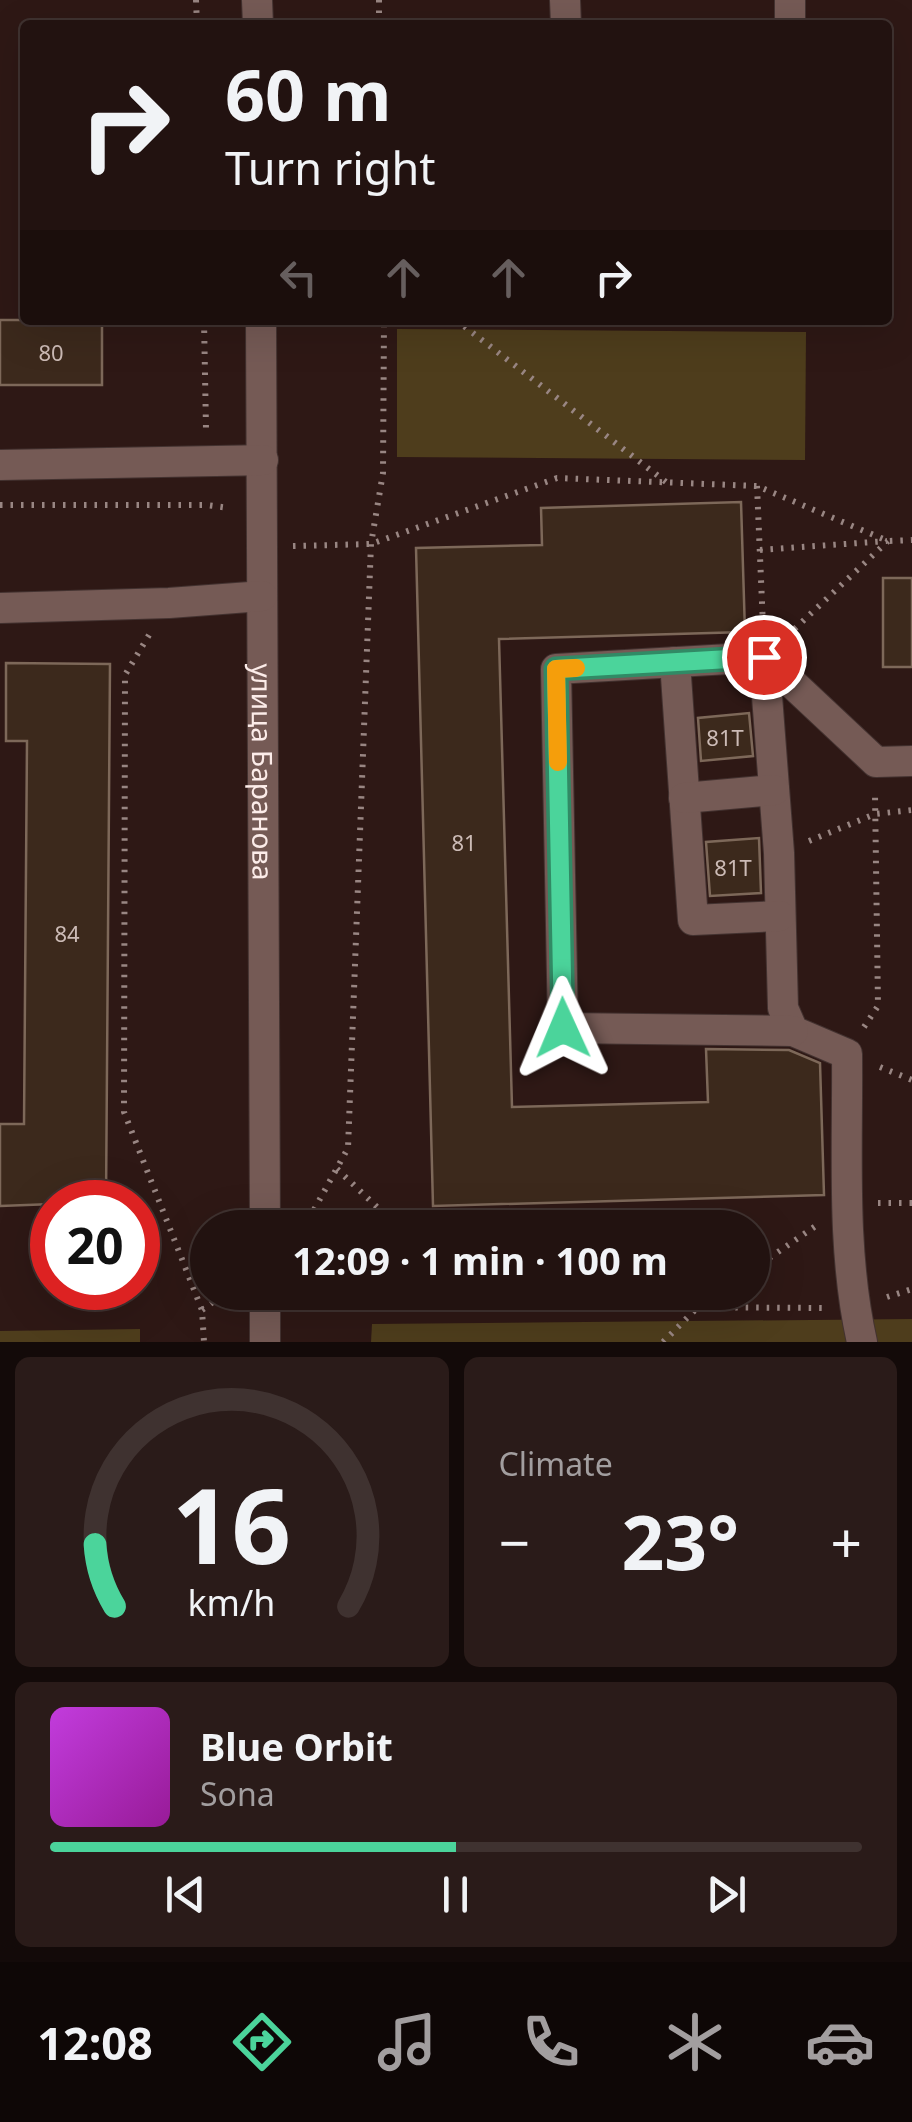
<!DOCTYPE html>
<html lang="en">
<head>
<meta charset="utf-8">
<style>
	body { margin:0; font-family:"Noto Sans",sans-serif; background:#2a1b19; color:#f1f3f6; height:100vh; display:flex; flex-direction:column; font-size:38px; white-space:nowrap }
	* { box-sizing:border-box; margin:0 }
	p { font-size:32px; color:#a29e9f }
	.icon { flex:none; width:55px; height:55px; fill:none; stroke:currentColor; stroke-width:2; stroke-linecap:round; stroke-linejoin:round }
	.map { position:relative; height:1342px; overflow:hidden }
	.sheet { display:flex; flex-direction:column; gap:15px; padding:15px; background:#130a09; flex:1 }
	.sheet>* { flex:none }
	.guide { position:absolute; left:20px; top:20px; width:872px; height:305px; border-radius:10px; box-shadow:0 10px 40px #0002,0 0 0 2px #3f3230; background:#221210; color:#f1f3f6; overflow:hidden }
	.speed { position:absolute; left:30px; top:1180px; display:flex; gap:20px; font-size:50px; font-weight:700; text-align:center }
	.speed>* { display:grid; place-content:center; width:130px; height:130px; border-radius:50%; background:#221210; box-shadow:0 10px 40px #0002,0 0 0 2px #3f3230; line-height:1 }
	.speed .limit { border:15px solid #d22; background:#fff; color:#111 }
	.pin { position:absolute; display:grid; place-items:center; width:85px; height:85px; color:#fff; margin:-42px; border:5px solid #fff; border-radius:50%; box-shadow:0 2px 10px #0007 }
	.me { position:absolute; width:110px; margin:-55px; rotate:359deg; stroke-linejoin:round; filter:drop-shadow(0 0 8px #0008) }
	.turn { display:flex; align-items:center; gap:35px; height:210px; padding:0 40px; font-size:45px }
	.turn .icon { width:130px; height:130px; stroke-width:2.5 }
	.turn b { display:block; font-size:70px; line-height:85px }
	.lanes { display:flex; align-items:center; height:95px; padding:0 40px; background:#0003; justify-content:center; gap:50px; direction:ltr }
	.lanes .off { opacity:.35 }
	.big { font-size:75px; font-weight:700; line-height:1.1 }
	.sheet .tile { flex:1; display:flex; flex-direction:column; justify-content:center; gap:15px; min-width:0; padding:0 35px; border-radius:15px; background:#2a1b19 }
	.sheet .dial { align-items:center; gap:0 }
	.dial svg { height:260px; overflow:visible; fill:none; stroke:#3f3230; stroke-width:7; stroke-linecap:round; text-anchor:middle }
	.dial text { fill:#f1f3f6; stroke:none }
	.song { display:flex; align-items:center; gap:30px }
	.cover { width:120px; height:120px; border-radius:15px; background:linear-gradient(135deg,hsl(290 70% 55%),hsl(300 70% 35%)) }
	.played { height:10px; border-radius:5px; background:linear-gradient(90deg,#4bd49b 50%,#3f3230 50%) }
	.keys { display:flex; justify-content:space-around; direction:ltr }
	.heat { display:flex; justify-content:space-between; align-items:center; font-size:55px; direction:ltr }
	.sheet .tiles { flex:1; display:grid; gap:15px; grid-template-columns:1fr 1fr }
	.tile:last-child { grid-column:span 2 }
	.trip { position:absolute; left:190px; top:1210px; width:580px; height:100px; border-radius:50px; background:#221210; box-shadow:0 10px 40px #0002,0 0 0 2px #3f3230; font-weight:700; line-height:100px; text-align:center }
	.dock { display:flex; height:160px; justify-content:space-around; align-items:center; background:#0e0706; color:#a29e9f }
	.dock .icon { width:70px; height:70px }
	.dock .current { color:#4bd49b }
	.dock b { font-size:45px; color:#f1f3f6 }
	.map>svg:first-child { display:block }
</style>
</head>
<body>
<div class="map">
<svg width="912" height="1342" viewBox="0 0 912 1342">
	<rect width="100%" height="100%" fill="#2e1815"/>
	<g fill="#4e3d1c">
		<polygon points="397,329 806,332 805,460 397,457"/>
		<polygon points="912,1319 912,1342 371,1342 372,1324"/>
		<polygon points="140,1329 140,1342 0,1342 0,1331"/>
	</g>
	<g fill="#3c291c" stroke="#7d6859" stroke-width="2.5">
		<rect x="0" y="320" width="102" height="65"/>
		<polygon points="741,502 745,632 499,639 512,1107 708,1102 706,1049 789,1050 820,1063 824,1195 433,1206 416,548 542,545 541,508"/>
		<rect x="883" y="578" width="29" height="89"/>
		<polygon points="6,663 110,664 106,1202 0,1206 0,1124 24,1124 27,741 6,741"/>
		<polygon points="749,713 753,756 701,761 698,718"/>
		<polygon points="759,838 761,893 710,896 706,842"/>
	</g>
	<g fill="none" stroke-linecap="round" stroke-linejoin="round">
		<g stroke="#433230" stroke-width="32">
			<g id="minor">
				<polyline points="257,0 258,25"/>
				<polyline points="565,0 566,25"/>
				<polyline points="790,25 790,0"/>
				<path id="s1" d="M 261,320 L 265,1228"/>
				<polyline points="0,465 263,460"/>
				<polyline points="0,608 169,603 262,596"/>
				<path d="M 764,657 L 779,853 L 783,1008 L 793,1031 L 847,1054 C 848,1149 841,1249 862,1342"/>
				<polyline points="675,662 693,920 780,916"/>
				<polyline points="684,798 774,790"/>
				<polyline points="793,1031 563,1028 556,669 764,657 876,762 912,761"/>
				<polyline points="265,1292 265,1342"/>
			</g>
		</g>
		<g stroke="#998683" stroke-width="6" stroke-dasharray="2.5 8" stroke-linecap="butt">
			<polyline points="196,0 197,25"/>
			<polyline points="379,0 379,25"/>
			<polyline points="204,320 206,429"/>
			<polyline points="456,320 666,482"/>
			<polyline points="757,486 763,626"/>
			<polyline points="0,505 207,505 229,508"/>
			<polyline points="293,546 371,544 557,478 757,486 888,541 912,540"/>
			<polyline points="760,550 887,541"/>
			<polyline points="149,635 125,675 124,1112 202,1310 204,1342"/>
			<polyline points="787,636 888,541"/>
			<polyline points="809,841 875,814 912,810"/>
			<polyline points="864,1027 878,1006 875,794"/>
			<polyline points="880,1067 912,1080"/>
			<polyline points="337,1169 399,1228"/>
			<polyline points="878,1203 912,1203"/>
			<polyline points="304,1228 348,1148 371,544 383,473 384,320"/>
			<polyline points="752,1270 817,1225"/>
			<polyline points="468,1292 482,1306 826,1308"/>
			<polyline points="887,1297 912,1289"/>
			<polyline points="202,1310 227,1292"/>
			<polyline points="663,1342 695,1310 719,1292"/>
		</g>
		<use href="#minor" stroke="#755a55" stroke-width="30"/>
	</g>
	<g fill="none" stroke-linecap="round" stroke-linejoin="round">
		<g stroke="#318a65" stroke-width="25">
			<polyline id="route" points="563,1028 556,669 764,657"/>
		</g>
		<use href="#route" stroke="#4bd49b" stroke-width="18"/>
		<polyline stroke="#f59e0b" stroke-width="18" points="558,762 556,669 576,668"/>
	</g>
	<g text-anchor="middle" dominant-baseline="central" stroke-width="10" stroke-linejoin="round" paint-order="stroke">
		<g font-size="22" fill="#ccbbb6">
			<text x="51" y="352">80</text>
			<text x="725" y="737">81Т</text>
			<text x="464" y="842">81</text>
			<text x="733" y="867">81Т</text>
			<text x="67" y="933">84</text>
		</g>
		<g font-size="28" fill="#fcece9" stroke="#240f0c">
			<text stroke="none"><textPath href="#s1" startOffset="452">улица Баранова</textPath></text>
		</g>
	</g>
</svg>
<div class="speed"><div class="limit">20</div></div>
<div class="pin" style="left:764px;top:657px;background:#d93025"><svg class="icon" aria-label="arrive" viewBox="0 0 24 24"><path d="M6 21V4h12l-3 4 3 4H6"/></svg></div>
<svg class="me" style="left:563px;top:1028px" viewBox="-20 -20 40 40"><path d="M0-17L14 15 0 8-14 15z" fill="#4bd49b" stroke="#fff" stroke-width="4"/></svg>
<div class="trip">12:09 · 1 min · 100 m</div>
<div class="guide">
<div class="turn"><svg class="icon" aria-label="right" viewBox="0 0 24 24"><path d="M7 20v-9h11M14 6l5 5-5 5"/></svg><div><b>60 m</b>Turn right</div></div>
<div class="lanes"><svg class="icon off" aria-label="left" viewBox="0 0 24 24"><path d="M17 20v-9H6M10 6l-5 5 5 5"/></svg><svg class="icon off" aria-label="ahead" viewBox="0 0 24 24"><path d="M12 20V5M6 11l6-6 6 6"/></svg><svg class="icon off" aria-label="ahead" viewBox="0 0 24 24"><path d="M12 20V5M6 11l6-6 6 6"/></svg><svg class="icon" aria-label="right" viewBox="0 0 24 24"><path d="M7 20v-9h11M14 6l5 5-5 5"/></svg></div>
</div>
</div>
<section class="sheet">
<div class="tiles">
<div class="tile dial"><svg viewBox="0 0 100 80">
<path d="M14 69A42 42 0 1 1 86 69"/>
<path d="M14 69A42 42 0 0 1 8 50" stroke="#4bd49b"/>
<text x="50" y="56" font-size="32" font-weight="700">16</text>
<text x="50" y="72" font-size="11">km/h</text>
</svg></div>
<div class="tile"><p>Climate</p>
<div class="heat"><a>−</a><b class="big">23°</b><a>+</a></div>
</div>
<div class="tile">
<div class="song"><i class="cover"></i><div><b>Blue Orbit</b><p>Sona</p></div></div>
<div class="played"></div>
<div class="keys"><svg class="icon" aria-label="previous" viewBox="0 0 24 24"><path d="M18 5L8 12l10 7zM5 5v14"/></svg><svg class="icon" aria-label="pause" viewBox="0 0 24 24"><path d="M8 5v14M16 5v14"/></svg><svg class="icon" aria-label="next" viewBox="0 0 24 24"><path d="M6 5l10 7-10 7zM19 5v14"/></svg></div>
</div>
</div>
</section>
<nav class="dock">
<b>12:08</b>
<svg class="icon current" aria-label="directions" viewBox="0 0 24 24"><path d="M12 3l9 9-9 9-9-9zM9 14v-3h6M13 9l2 2-2 2"/></svg>
<svg class="icon" aria-label="music" viewBox="0 0 24 24"><path d="M9 18V5l10-2v13"/><circle cx="6" cy="18" r="3"/><circle cx="16" cy="16" r="3"/></svg>
<svg class="icon" aria-label="phone" viewBox="0 0 24 24"><path d="M5 4h4l2 5-3 2q2 4 5 5l2-3 5 2v4C11 20 4 13 5 4z"/></svg>
<svg class="icon" aria-label="climate" viewBox="0 0 24 24"><path d="M12 3v18M4 7l16 10M4 17L20 7"/></svg>
<svg class="icon" aria-label="car" viewBox="0 0 24 24"><path d="M5 17H2v-5l4-1 3-4h7l3 4 3 1v5h-3M9 17h6M6 11h13"/><circle cx="7" cy="17" r="2"/><circle cx="17" cy="17" r="2"/></svg>
</nav>
</body>
</html>
